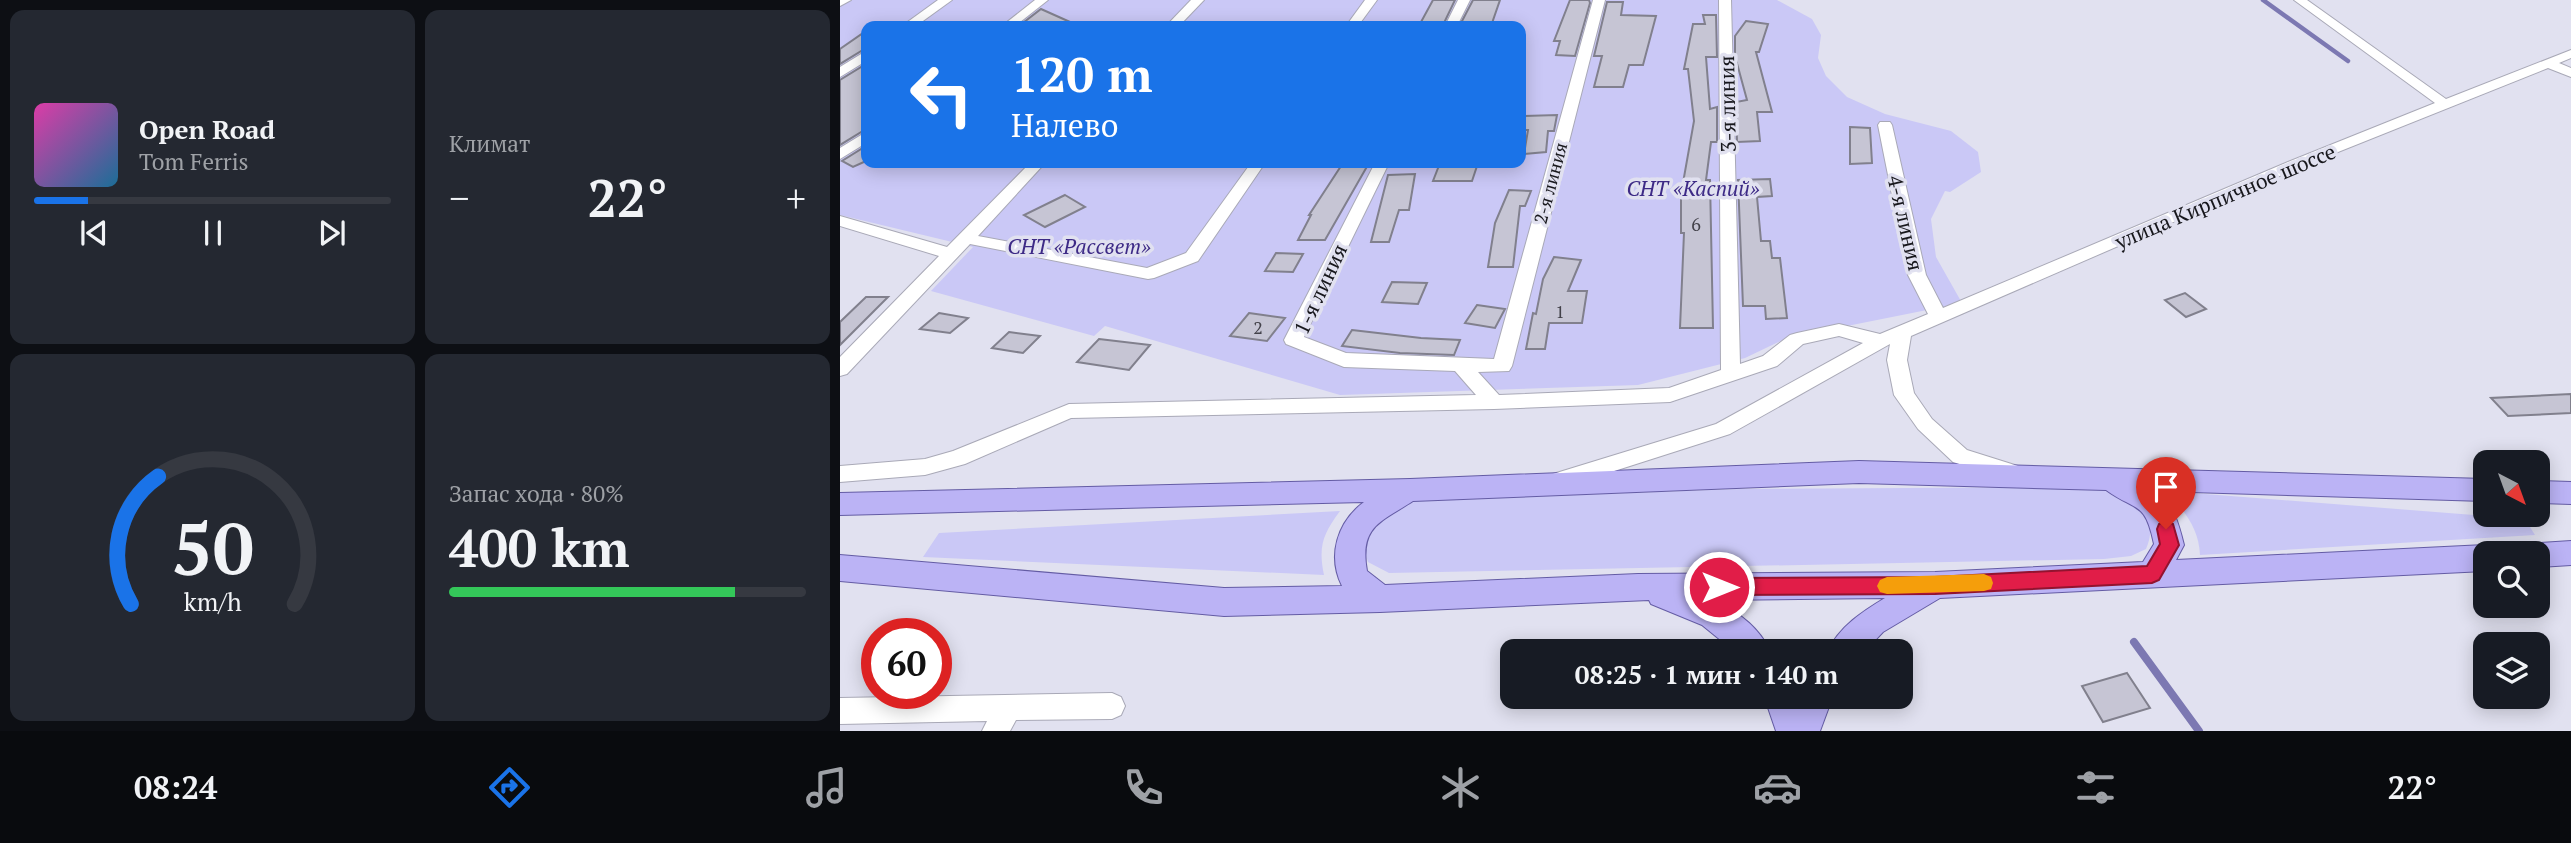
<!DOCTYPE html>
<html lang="ru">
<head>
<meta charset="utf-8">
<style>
	body { margin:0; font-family:"PT Serif",serif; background:#242831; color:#f1f3f6; height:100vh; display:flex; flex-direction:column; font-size:26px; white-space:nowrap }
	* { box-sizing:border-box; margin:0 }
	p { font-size:23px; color:#9ea1a6 }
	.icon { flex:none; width:38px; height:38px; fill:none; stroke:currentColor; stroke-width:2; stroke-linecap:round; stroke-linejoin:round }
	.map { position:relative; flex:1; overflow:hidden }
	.details { display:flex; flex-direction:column; gap:10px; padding:10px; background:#0d0f14; width:840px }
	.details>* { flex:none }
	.guide { position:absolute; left:21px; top:21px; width:665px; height:147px; border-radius:14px; box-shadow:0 4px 18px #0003; background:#1a73e8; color:#fff; overflow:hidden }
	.needle { width:46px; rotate:139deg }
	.fabs { position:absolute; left:1633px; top:450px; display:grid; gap:14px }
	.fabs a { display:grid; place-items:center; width:77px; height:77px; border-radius:14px; background:#171b24; box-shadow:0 4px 18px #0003; font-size:35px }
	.speed { position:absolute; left:21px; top:618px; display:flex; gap:14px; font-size:35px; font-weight:700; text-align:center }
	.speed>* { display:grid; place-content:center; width:91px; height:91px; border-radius:50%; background:#171b24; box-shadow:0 4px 18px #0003; line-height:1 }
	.speed .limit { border:10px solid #d22; background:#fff; color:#111 }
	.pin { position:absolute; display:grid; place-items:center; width:60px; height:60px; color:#fff; margin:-72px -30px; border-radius:50% 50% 50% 0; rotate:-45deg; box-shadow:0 0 7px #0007 }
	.pin .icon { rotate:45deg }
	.me { position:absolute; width:77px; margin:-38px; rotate:90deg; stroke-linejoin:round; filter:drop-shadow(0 0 5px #0008) }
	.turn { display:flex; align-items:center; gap:24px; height:147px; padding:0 35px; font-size:32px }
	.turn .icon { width:91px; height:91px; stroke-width:2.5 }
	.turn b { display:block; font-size:49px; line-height:60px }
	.big { font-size:52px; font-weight:700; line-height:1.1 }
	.details .card { flex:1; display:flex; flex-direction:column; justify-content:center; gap:10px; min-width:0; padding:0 24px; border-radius:14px; background:#242831 }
	.details .dial { align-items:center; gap:0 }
	.dial svg { height:182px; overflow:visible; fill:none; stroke:#363941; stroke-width:7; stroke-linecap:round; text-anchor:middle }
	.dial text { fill:#f1f3f6; stroke:none }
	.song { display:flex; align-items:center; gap:21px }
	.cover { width:84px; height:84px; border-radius:10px; background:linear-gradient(135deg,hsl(320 70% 55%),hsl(200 70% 35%)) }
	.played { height:7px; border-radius:4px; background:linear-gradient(90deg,#1a73e8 15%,#363941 15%) }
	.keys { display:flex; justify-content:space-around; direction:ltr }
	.heat { display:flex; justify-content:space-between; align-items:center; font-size:38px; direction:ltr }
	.charge { height:10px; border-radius:5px; background:linear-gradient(90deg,#34c759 80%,#363941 0) }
	.details .tiles { flex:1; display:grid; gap:10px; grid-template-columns:repeat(2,1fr) }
	.trip { position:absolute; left:660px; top:639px; width:413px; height:70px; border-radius:14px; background:#171b24; box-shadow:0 4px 18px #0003; font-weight:700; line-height:70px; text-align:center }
	.menu { display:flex; height:112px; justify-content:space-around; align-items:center; background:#090b0e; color:#9ea1a6 }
	.menu .icon { width:49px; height:49px }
	.menu .active { color:#1a73e8 }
	.menu b { font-size:32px; color:#f1f3f6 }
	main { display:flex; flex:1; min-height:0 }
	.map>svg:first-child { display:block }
</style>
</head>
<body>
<main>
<section class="details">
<div class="tiles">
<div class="card">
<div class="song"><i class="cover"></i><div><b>Open Road</b><p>Tom Ferris</p></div></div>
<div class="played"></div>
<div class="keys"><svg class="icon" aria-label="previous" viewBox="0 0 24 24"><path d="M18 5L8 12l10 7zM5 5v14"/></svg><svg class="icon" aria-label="pause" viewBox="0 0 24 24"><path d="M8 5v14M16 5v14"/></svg><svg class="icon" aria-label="next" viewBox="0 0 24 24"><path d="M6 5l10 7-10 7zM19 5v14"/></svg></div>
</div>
<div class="card"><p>Климат</p>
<div class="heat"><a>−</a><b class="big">22°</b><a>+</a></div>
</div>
<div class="card dial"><svg viewBox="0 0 100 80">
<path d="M14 69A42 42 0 1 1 86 69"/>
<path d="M14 69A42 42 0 0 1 26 13" stroke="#1a73e8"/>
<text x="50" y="56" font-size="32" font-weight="700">50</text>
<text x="50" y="72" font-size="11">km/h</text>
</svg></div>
<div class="card"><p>Запас хода · 80%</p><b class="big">400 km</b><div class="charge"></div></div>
</div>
</section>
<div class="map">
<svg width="1731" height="731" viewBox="0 0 1731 731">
	<rect width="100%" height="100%" fill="#e1e1f0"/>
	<g fill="#cac8f6" fill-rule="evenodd">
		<path d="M 0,0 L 937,0 L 972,19 L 981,35 L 978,58 L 986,76 L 1007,97 L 1045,114 L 1111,131 L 1138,152 L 1141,172 L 1110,192 L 1105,191 L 1091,219 L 1096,257 L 1122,303 L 947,338 L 905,358 L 798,385 L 500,395 L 265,326 L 254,336 L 91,291 L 133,247 L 0,215 ZM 26,26 L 681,26 L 681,163 L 26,163 Z"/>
		<path d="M 1261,487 C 1289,502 1322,511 1306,549 L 1291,556 L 1264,559 L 549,573 L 528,562 L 523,545 L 526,530 L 563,501 L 900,489 Z"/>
		<path d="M 1327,491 L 1685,519 L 1695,535 L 1360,555 C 1359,528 1344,511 1327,491 Z"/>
		<path d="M 500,511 C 483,534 478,546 484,575 L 83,557 L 99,533 Z"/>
	</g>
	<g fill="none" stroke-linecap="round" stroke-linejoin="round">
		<polyline stroke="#7c78b2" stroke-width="4.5" points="1423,0 1508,61"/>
		<polyline stroke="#7c78b2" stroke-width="8" points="1294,642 1359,731"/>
	</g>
	<g fill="#c6c5d4" stroke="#81808d" stroke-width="2">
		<polygon points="593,0 615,0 604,23 581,22"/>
		<polygon points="633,0 660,0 651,26 627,26 628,23 621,23"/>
		<polygon points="730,0 749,0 750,3 735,56 716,55 720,41 714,41"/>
		<polygon points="767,2 783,2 781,15 816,16 803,65 789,65 783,87 754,87 762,56 754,56"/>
		<polygon points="201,9 239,26 179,26"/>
		<polygon points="863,15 876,15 877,57 866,57 870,109 877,107 877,142 871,142 866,180 870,180 873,328 840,328 844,233 841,233 841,194 854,121 848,69 844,69 853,24 865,24"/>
		<polygon points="906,21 928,24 919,52 916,52 932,112 917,112 920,141 897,142 896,102 907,100 895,56 895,36"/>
		<polygon points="26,31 26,48 0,64 0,49"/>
		<polygon points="26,64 26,129 0,145 0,80"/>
		<polygon points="717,115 714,131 708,131 706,152 684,154 688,130 681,130 681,116"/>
		<polygon points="1010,127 1030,128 1032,163 1010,164"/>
		<polygon points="26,146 26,161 13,167 2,161"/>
		<polygon points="503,163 529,163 485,240 458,240 471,215 469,215"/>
		<polygon points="600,163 638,163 632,181 593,181"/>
		<polygon points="575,174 569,210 559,210 549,242 531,242 548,175"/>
		<polygon points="930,179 932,196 917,197 921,241 930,241 932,258 940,258 947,318 926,319 925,306 903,306 898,180"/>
		<polygon points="669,190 691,191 685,206 680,206 673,267 648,267 655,223"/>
		<polygon points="225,195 245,207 205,227 184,215"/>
		<polygon points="436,253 463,254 453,272 425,271"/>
		<polygon points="714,257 741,260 728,291 747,291 742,323 709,323 705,349 686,349 693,313 696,314 703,279"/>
		<polygon points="552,282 587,283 578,304 542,302"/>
		<polygon points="1345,293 1366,309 1346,317 1325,300"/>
		<polygon points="26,297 48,297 0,345 0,322"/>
		<polygon points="637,305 665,309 655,328 625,323"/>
		<polygon points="99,313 128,318 110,333 80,329"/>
		<polygon points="409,313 445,318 427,341 390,336"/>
		<polygon points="512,330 581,338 620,340 614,355 560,353 502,346"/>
		<polygon points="169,332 200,336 183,353 152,348"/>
		<polygon points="259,339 310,345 289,370 237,362"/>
		<polygon points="1731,394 1731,413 1668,416 1651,398"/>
		<polygon points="1287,673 1310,708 1263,722 1242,686"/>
	</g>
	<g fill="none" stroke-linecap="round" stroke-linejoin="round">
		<g stroke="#a9a9b7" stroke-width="2">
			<g id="minor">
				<polygon points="0,0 11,0 0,6"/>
				<polygon points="98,0 112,0 76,26 62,26"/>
				<polygon points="195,0 208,0 175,26 162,26"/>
				<polygon points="351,0 364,0 339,26 326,26"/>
				<polygon points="525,0 537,0 518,26 506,26"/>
				<polygon points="618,0 630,0 617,26 605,26"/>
				<polygon points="753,0 765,0 672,366 669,371 638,372 659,395 829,388 881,370 879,0 891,0 900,364 923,356 950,335 957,333 999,324 1040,334 1088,314 1068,275 1038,125 1040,122 1050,122 1052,125 1086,275 1103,308 1448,162 1595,103 1454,0 1467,0 1606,99 1731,50 1731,58 1719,63 1731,68 1731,77 1708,68 1458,168 1071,336 1067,360 1074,393 1092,419 1127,450 1181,467 1184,473 1181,479 1173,481 1113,462 1078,429 1054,395 1047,360 1050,344 890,434 721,488 713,486 710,480 713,474 876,424 1023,343 999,336 963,344 937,366 830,402 654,409 231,418 125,464 85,475 0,482 0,466 85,459 113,451 229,404 636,395 615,371 504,367 446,344 444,340 535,163 549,163 464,337 506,353 654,359"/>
				<polygon points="26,51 26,61 0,77 0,67"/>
				<polygon points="26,132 26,143 0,159 0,148"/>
				<polygon points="190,163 205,163 138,236 307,268 346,253 411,163 425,163 358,261 314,278 308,279 130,244 7,374 0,376 0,357 99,256 0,226 0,216 107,247"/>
				<polygon points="272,693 281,697 285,706 281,715 272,719 176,720 170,731 142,731 147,721 0,724 0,698"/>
			</g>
		</g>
		<g stroke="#645ca4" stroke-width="2">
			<g id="major">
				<path d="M 1019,461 L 1645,479 L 1645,501 L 1318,491 C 1334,506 1339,525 1344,545 L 1336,560 L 1645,545 L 1656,549 L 1657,553 L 1645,553 L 1645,571 L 1100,598 L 1043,632 L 1025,651 L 988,651 C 999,627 1023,611 1045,598 L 873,600 C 897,611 919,627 930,651 L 894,651 L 862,625 L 811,604 L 809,600 L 540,612 L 384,616 L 0,581 L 0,555 L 384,588 L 502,586 C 487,556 497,522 524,502 L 0,515 L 0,493 L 570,479 ZM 1019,483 L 1266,490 C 1296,512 1305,500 1314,544 L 1303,562 L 1095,572 L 798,574 L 545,585 L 527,571 C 519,526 541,522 573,501 Z"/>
				<polygon points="1698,481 1731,482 1731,504 1698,503"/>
				<polygon points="1731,541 1731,565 1698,567 1698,553 1684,553 1688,546 1698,543"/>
				<polygon points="924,696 993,696 980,731 936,731"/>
			</g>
		</g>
		<use href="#minor" fill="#fff" fill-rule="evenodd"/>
		<use href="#major" fill="#bbb3f5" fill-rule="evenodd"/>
	</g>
	<polygon fill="#e11d48" stroke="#92132f" stroke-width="2" points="1326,521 1333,524 1339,545 1319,580 1312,583 1095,594 879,595 872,593 869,587 872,581 879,578 1095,577 1307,566 1320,544 1317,529 1319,524"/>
	<polygon fill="#f59e0b" points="1144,574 1151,577 1153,583 1151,589 1144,591 1047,594 1040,592 1037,586 1040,580 1047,577"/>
	<g text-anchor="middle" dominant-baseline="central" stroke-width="7" stroke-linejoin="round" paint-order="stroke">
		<g font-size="18" fill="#17171c" stroke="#e1e1f0">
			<text transform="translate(710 183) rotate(-75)">2-я линия</text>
		</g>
		<g font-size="18" fill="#43424a">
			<text x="856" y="224">6</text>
			<text x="720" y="311">1</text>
			<text x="418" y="327">2</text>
		</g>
		<g font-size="21" fill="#17171c" stroke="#e1e1f0">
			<text transform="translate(887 104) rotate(-91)">3-я линия</text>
			<text transform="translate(1385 196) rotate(-23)">улица Кирпичное шоссе</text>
			<text transform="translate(1066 223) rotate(77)">4-я линия</text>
			<text transform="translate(480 289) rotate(-65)">1-я линия</text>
		</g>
		<g font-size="21" font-style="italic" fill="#3d2a86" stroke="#e1e1f0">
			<text x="853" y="188">СНТ «Каспий»</text>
			<text x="239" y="246">СНТ «Рассвет»</text>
		</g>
	</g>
</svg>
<div class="fabs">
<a><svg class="needle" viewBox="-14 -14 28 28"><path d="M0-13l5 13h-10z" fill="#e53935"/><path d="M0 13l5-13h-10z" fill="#9ea1a6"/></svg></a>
<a><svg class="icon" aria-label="search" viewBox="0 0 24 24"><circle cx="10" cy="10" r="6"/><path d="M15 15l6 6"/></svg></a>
<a><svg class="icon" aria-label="layers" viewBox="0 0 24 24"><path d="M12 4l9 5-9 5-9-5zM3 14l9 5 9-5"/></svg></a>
</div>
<div class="speed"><div class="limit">60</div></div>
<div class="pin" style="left:1326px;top:529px;background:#d93025"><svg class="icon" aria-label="arrive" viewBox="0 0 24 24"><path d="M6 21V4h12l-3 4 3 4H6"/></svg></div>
<svg class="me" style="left:879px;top:587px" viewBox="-20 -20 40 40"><circle r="17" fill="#e11d48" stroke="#fff" stroke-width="3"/><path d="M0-11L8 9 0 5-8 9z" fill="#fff"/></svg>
<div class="trip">08:25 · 1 мин · 140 m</div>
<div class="guide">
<div class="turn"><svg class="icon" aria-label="left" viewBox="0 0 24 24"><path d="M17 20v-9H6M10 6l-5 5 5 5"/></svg><div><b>120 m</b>Налево</div></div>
</div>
</div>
</main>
<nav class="menu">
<b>08:24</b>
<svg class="icon active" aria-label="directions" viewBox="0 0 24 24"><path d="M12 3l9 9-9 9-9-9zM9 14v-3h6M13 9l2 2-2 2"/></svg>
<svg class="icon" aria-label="music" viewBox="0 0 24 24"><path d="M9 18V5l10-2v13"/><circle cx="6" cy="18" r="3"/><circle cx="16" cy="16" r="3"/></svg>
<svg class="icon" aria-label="phone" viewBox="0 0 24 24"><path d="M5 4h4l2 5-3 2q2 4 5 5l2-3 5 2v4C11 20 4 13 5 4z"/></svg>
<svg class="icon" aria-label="climate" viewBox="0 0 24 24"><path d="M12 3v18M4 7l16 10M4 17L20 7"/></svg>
<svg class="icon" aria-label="car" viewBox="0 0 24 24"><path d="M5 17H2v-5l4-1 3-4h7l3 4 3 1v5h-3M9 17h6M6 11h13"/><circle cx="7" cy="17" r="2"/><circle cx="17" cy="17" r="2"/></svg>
<svg class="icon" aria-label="filters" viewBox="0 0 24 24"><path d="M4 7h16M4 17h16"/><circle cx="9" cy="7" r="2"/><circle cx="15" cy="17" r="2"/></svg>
<b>22°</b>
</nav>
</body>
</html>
